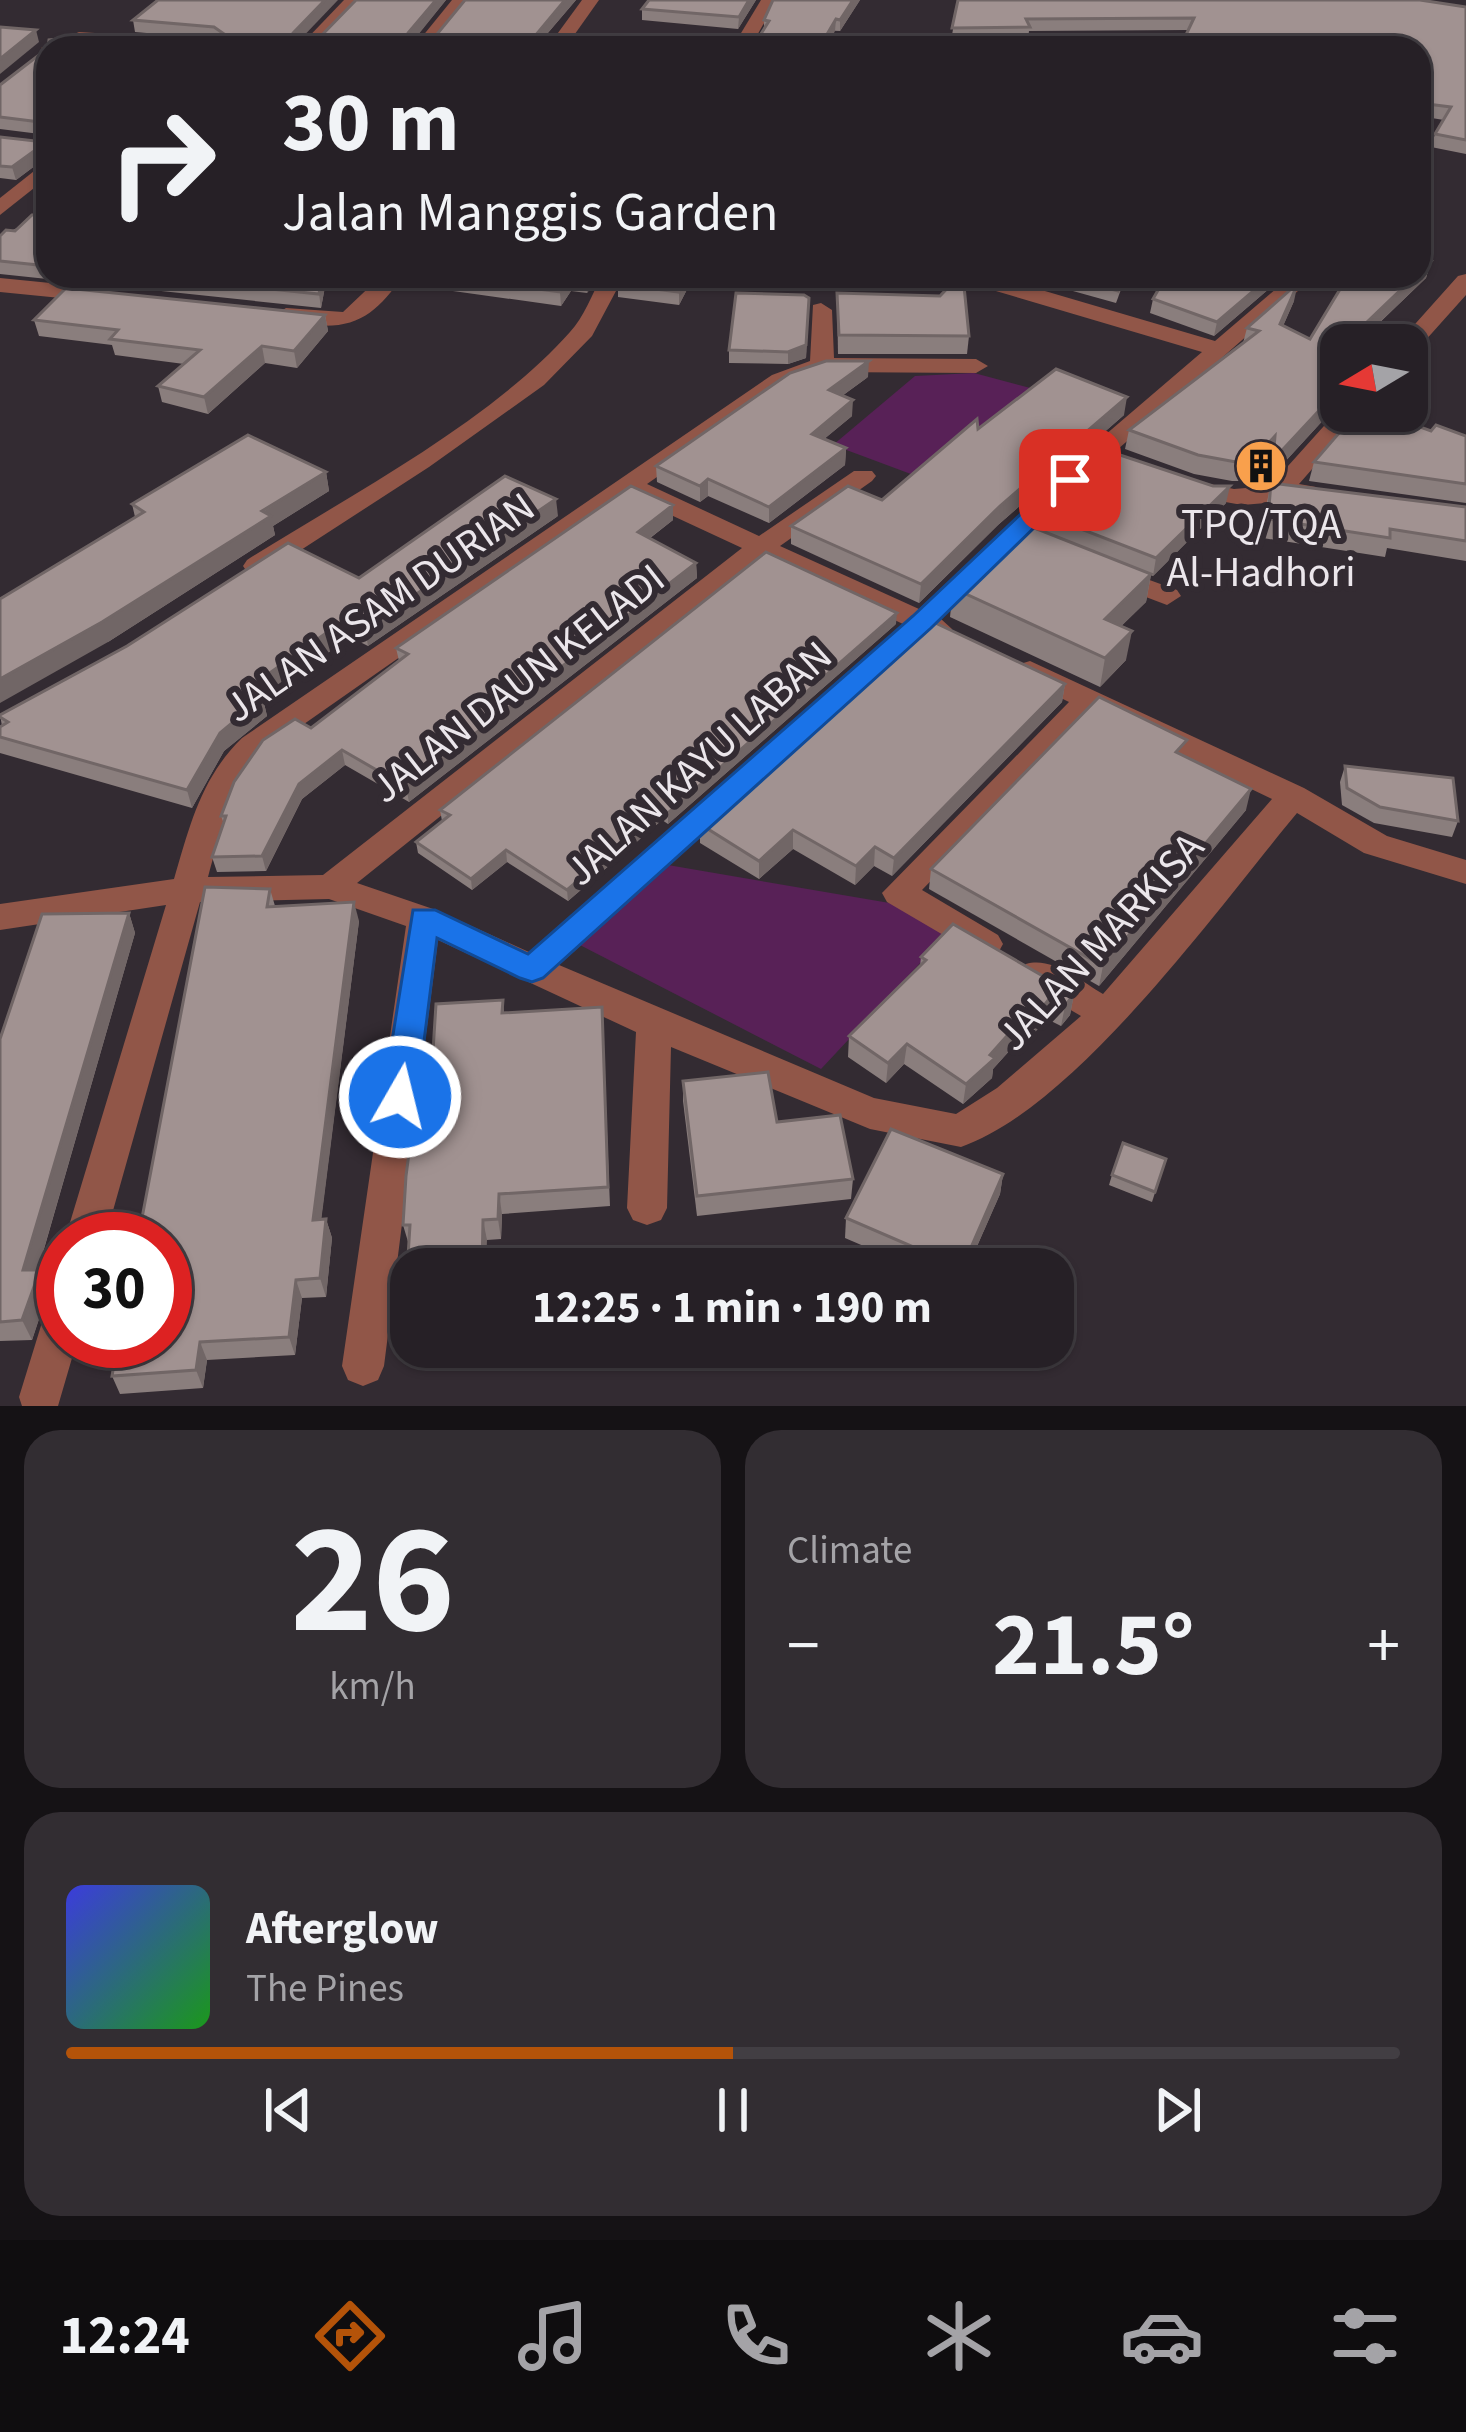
<!DOCTYPE html>
<html lang="en">
<head>
<meta charset="utf-8">
<style>
	body { margin:0; font-family:"Source Sans 3",sans-serif; background:#322d32; color:#f1f3f6; height:100vh; display:flex; flex-direction:column; font-size:45px; white-space:nowrap }
	* { box-sizing:border-box; margin:0 }
	p { font-size:39px; color:#a4a3a7 }
	.icon { flex:none; width:66px; height:66px; fill:none; stroke:currentColor; stroke-width:2; stroke-linecap:round; stroke-linejoin:round }
	.map { position:relative; height:1406px; overflow:hidden }
	.side { display:flex; flex-direction:column; gap:24px; padding:24px; background:#151215; flex:1 }
	.side>* { flex:none }
	.guide { position:absolute; left:36px; top:36px; width:1395px; height:252px; border-radius:36px; box-shadow:0 3px 9px #0004,0 0 0 3px #423e43; background:#262026; color:#f1f3f6; overflow:hidden }
	.needle { width:78px; rotate:260deg }
	.controls { position:absolute; left:1320px; top:324px; display:grid; gap:24px }
	.controls a { display:grid; place-items:center; width:108px; height:108px; border-radius:24px; background:#262026; box-shadow:0 3px 9px #0004,0 0 0 3px #423e43; font-size:60px }
	.speed { position:absolute; left:36px; top:1212px; display:flex; gap:24px; font-size:60px; font-weight:700; text-align:center }
	.speed>* { display:grid; place-content:center; width:156px; height:156px; border-radius:50%; background:#262026; box-shadow:0 3px 9px #0004,0 0 0 3px #423e43; line-height:1 }
	.speed .limit { border:18px solid #d22; background:#fff; color:#111 }
	.pin { position:absolute; display:grid; place-items:center; width:102px; height:102px; color:#fff; margin:-51px; border-radius:24px; box-shadow:0 6px 18px #0006 }
	.me { position:absolute; width:132px; margin:-66px; rotate:8deg; stroke-linejoin:round; filter:drop-shadow(0 0 9px #0008) }
	.turn { display:flex; align-items:center; gap:42px; height:252px; padding:0 48px; font-size:54px }
	.turn .icon { width:156px; height:156px; stroke-width:2.5 }
	.turn b { display:block; font-size:84px; line-height:102px }
	.big { font-size:90px; font-weight:700; line-height:1.1 }
	.side .tile { flex:1; display:flex; flex-direction:column; justify-content:center; gap:18px; min-width:0; padding:0 42px; border-radius:36px; background:#322d32 }
	.side .dial { align-items:center; gap:0 }
	.dial b { font-size:156px; line-height:1 }
	.song { display:flex; align-items:center; gap:36px }
	.cover { width:144px; height:144px; border-radius:18px; background:linear-gradient(135deg,hsl(240 70% 55%),hsl(120 70% 35%)) }
	.played { height:12px; border-radius:6px; background:linear-gradient(90deg,#b45309 50%,#423e43 50%) }
	.keys { display:flex; justify-content:space-around; direction:ltr }
	.heat { display:flex; justify-content:space-between; align-items:center; font-size:66px; direction:ltr }
	.side .tiles { flex:1; display:grid; gap:24px; grid-template-columns:1fr 1fr }
	.tile:last-child { grid-column:span 2 }
	.trip { position:absolute; left:390px; top:1248px; width:684px; height:120px; border-radius:36px; background:#262026; box-shadow:0 3px 9px #0004,0 0 0 3px #423e43; font-weight:700; line-height:120px; text-align:center }
	.menu { display:flex; height:192px; justify-content:space-around; align-items:center; background:#0f0d0f; color:#a4a3a7 }
	.menu .icon { width:84px; height:84px }
	.menu .active { color:#b45309 }
	.menu b { font-size:54px; color:#f1f3f6 }
	.map>svg:first-child { display:block }
</style>
</head>
<body>
<div class="map">
<svg width="1466" height="1406" viewBox="0 0 1466 1406">
	<rect width="100%" height="100%" fill="#332b32"/>
	<g fill="#582157">
		<polygon points="974,373 1038,390 927,480 833,445 915,376"/>
		<polygon points="662,864 913,907 953,928 821,1069 576,943"/>
	</g>
	<g fill="none" stroke-linecap="round" stroke-linejoin="round">
		<g fill="#915648" fill-rule="evenodd">
			<polygon points="344,0 362,0 317,48 298,48"/>
			<polygon points="452,0 469,0 431,48 413,48"/>
			<polygon points="582,0 599,0 565,48 547,48"/>
			<path d="M 79,32 L 127,35 L 136,40 C 128,45 62,48 48,48 L 48,53 L 41,48 Z"/>
			<polygon points="48,160 48,177 0,215 0,198"/>
			<polygon points="1466,274 1466,295 1415,352 1407,354 1407,345 1397,345 1399,342 1458,276"/>
			<path d="M 381,276 L 403,276 C 378,311 358,330 312,325 C 298,323 285,323 275,315 L 286,308 L 343,312 Z"/>
			<path d="M 971,276 L 994,276 L 1215,341 L 1291,276 L 1315,276 L 1109,457 L 941,619 L 952,629 L 948,635 L 925,634 L 559,965 L 874,1098 L 956,1114 L 997,1088 L 1081,1016 L 1026,984 L 1020,974 L 1026,964 C 1052,956 1081,981 1103,994 L 1272,799 L 1093,713 L 922,890 L 998,935 L 1003,944 L 998,953 L 986,957 L 974,953 L 887,902 L 882,893 L 1069,702 L 1020,678 L 1015,671 L 1020,664 L 1030,661 L 1304,788 L 1387,836 L 1466,860 L 1466,884 L 1364,853 L 1297,813 C 1218,908 1076,1107 961,1147 L 870,1129 L 671,1047 L 667,1208 L 661,1220 L 647,1225 L 633,1220 L 627,1208 L 636,1032 L 438,940 L 384,1366 L 378,1380 L 363,1386 L 348,1380 L 342,1366 L 406,926 L 329,899 L 200,902 L 105,1239 L 65,1239 L 166,905 L 0,930 L 0,904 L 174,879 C 190,825 201,778 242,738 L 772,375 L 810,361 L 813,305 L 821,303 L 832,310 L 834,358 L 976,359 L 988,366 L 976,373 L 825,372 L 788,385 L 647,484 L 759,536 L 854,471 L 872,471 L 876,476 L 872,481 L 780,546 L 919,609 L 1091,447 L 1202,352 L 972,284 ZM 630,496 L 742,548 L 323,875 L 208,877 C 221,830 229,788 264,752 ZM 763,558 L 903,624 L 529,952 L 436,910 L 357,883 Z"/>
			<polygon points="0,278 101,288 112,295 101,302 0,292"/>
			<polygon points="1341,407 1341,411 1363,411 1299,484 1316,487 1320,493 1316,499 1242,505 1181,494 1177,488 1190,480 1234,489 1270,486"/>
			<polygon points="1111,566 1177,590 1181,596 1167,605 1101,580 1097,574"/>
			<polygon points="63,1297 63,1341 77,1341 58,1406 22,1406 19,1397 48,1303"/>
		</g>
		<g fill="#915648" fill-rule="evenodd">
			<polygon points="761,0 777,0 750,48 732,48"/>
			<path d="M 602,276 L 624,276 L 592,336 L 544,385 L 429,467 L 267,572 L 247,572 L 243,566 L 247,560 C 350,495 490,422 570,332 C 584,317 592,294 602,276 Z"/>
		</g>
	</g>
	<g fill="#8a7e7d">
		<polygon points="158,0 300,39 318,39 356,0 446,0 414,39 433,39 465,0 576,0 535,48 219,41 216,39 135,32 133,20"/>
		<polygon points="644,0 756,0 738,29 642,20 642,9 649,0"/>
		<polygon points="860,0 840,31 764,28 764,20"/>
		<polygon points="958,0 1466,7 1466,154 1431,147 1435,134 1444,120 1419,116 1419,48 1183,48 1188,30 1029,31 1028,39 951,41"/>
		<polygon points="48,48 48,135 0,129 0,130 0,85"/>
		<polygon points="0,137 48,156 16,180 0,178"/>
		<polygon points="48,209 48,276 327,276 321,308 0,274 0,236 47,214"/>
		<polygon points="1431,261 1426,278 1373,329 1341,345 1341,405 1338,404 1269,479 1271,455 1247,481 1232,481 1194,474 1125,449 1129,430 1243,343 1247,328 1294,301 1283,326 1310,339"/>
		<polygon points="346,276 376,276 372,280"/>
		<polygon points="402,276 599,276 587,293 571,291 561,306 403,284"/>
		<polygon points="622,276 694,276 679,305 618,297 618,284"/>
		<polygon points="1019,276 1126,276 1116,303"/>
		<polygon points="1166,276 1284,276 1214,336 1150,313 1153,299"/>
		<polygon points="837,293 969,336 967,354 838,354"/>
		<polygon points="809,298 806,358 788,364 729,363 729,350"/>
		<polygon points="325,315 328,331 297,368 265,363 208,414 162,402 158,386 184,364 115,355 112,345 39,336 34,320"/>
		<polygon points="868,377 842,396 852,416 824,439 846,448 845,465 769,523 708,496 700,502 657,482 656,466"/>
		<polygon points="1124,415 998,525 919,603 791,544 791,526 882,500 978,429"/>
		<polygon points="1431,431 1466,436 1466,503 1309,481 1314,462"/>
		<polygon points="326,472 329,491 273,526 275,535 108,642 135,517 132,504"/>
		<polygon points="1271,483 1466,507 1466,561 1387,548 1385,557 1263,538 1267,502"/>
		<polygon points="1226,503 1153,576 1151,575 1146,602 1121,626 1126,660 1100,687 950,617 953,588 1039,530 1042,514"/>
		<polygon points="673,505 673,520 649,539 696,563 697,578 409,802 345,765 302,799 266,871 217,872 212,857 224,824 221,816 311,728 399,661 396,648"/>
		<polygon points="558,516 368,646 350,637 263,699 267,716 224,751 192,808 0,753 0,727 2,726 0,715 359,578"/>
		<polygon points="896,624 668,824 662,820 568,901 507,862 472,890 418,853 416,842 442,821 440,810"/>
		<polygon points="1065,684 1062,702 892,876 874,866 855,885 793,849 759,879 700,843 700,824"/>
		<polygon points="1183,755 1246,810 1099,986 929,889 931,869"/>
		<polygon points="1345,766 1458,821 1452,837 1374,823 1342,805 1340,782"/>
		<polygon points="270,889 275,906 359,921 321,1219 326,1219 332,1238 326,1297 302,1298 295,1355 207,1360 203,1388 120,1394 112,1376"/>
		<polygon points="129,913 135,933 38,1270 49,1289 32,1340 0,1341 0,1039"/>
		<polygon points="921,957 1074,994 1070,1015 1061,1026 1047,1019 1034,1033 1028,1030 993,1069 992,1078 963,1104 904,1064 886,1083 848,1057 849,1036 920,966"/>
		<polygon points="503,1000 504,1013 602,1007 610,1206 502,1214 501,1239 487,1240 411,1269 411,1347 484,1347 484,1350 408,1355 403,1336 409,1245 403,1225 430,1098"/>
		<polygon points="683,1081 777,1122 853,1179 851,1199 697,1216 683,1101"/>
		<polygon points="1166,1159 1152,1202 1109,1185 1112,1175"/>
		<polygon points="1003,1174 1000,1194 967,1269 917,1269 845,1238 846,1218"/>
	</g>
	<g fill="#716666">
		<polygon points="325,0 338,0 295,45 293,33"/>
		<polygon points="436,0 446,0 410,45 408,33"/>
		<polygon points="565,0 576,0 535,48 525,48"/>
		<polygon points="749,0 756,0 738,29 739,17"/>
		<polygon points="853,0 860,0 840,31 840,20"/>
		<polygon points="836,19 835,31 826,48 819,48"/>
		<polygon points="36,30 39,42 0,74 0,59"/>
		<polygon points="45,143 48,156 16,180 12,167"/>
		<polygon points="1431,261 1426,278 1358,343 1363,326 1415,276 1419,276 1419,272"/>
		<polygon points="322,276 327,276 321,308 319,294"/>
		<polygon points="588,276 599,276 587,293 586,279"/>
		<polygon points="687,276 694,276 679,305 679,292"/>
		<polygon points="1271,276 1284,276 1214,336 1217,322"/>
		<polygon points="570,277 571,291 561,306 560,292"/>
		<polygon points="1298,283 1294,301 1276,342 1280,324"/>
		<polygon points="809,298 806,358 788,364 788,352"/>
		<polygon points="325,315 328,331 297,368 294,351"/>
		<polygon points="262,346 265,363 208,414 204,397"/>
		<polygon points="869,361 868,377 828,406 829,390"/>
		<polygon points="1341,387 1338,404 1269,479 1273,460"/>
		<polygon points="1127,397 1124,415 998,525 919,603 921,584 1000,506"/>
		<polygon points="853,400 852,416 811,450 812,434"/>
		<polygon points="1275,436 1271,455 1247,481 1251,462"/>
		<polygon points="846,448 845,465 769,523 769,507"/>
		<polygon points="326,472 329,491 273,526 275,535 108,642 0,703 0,679"/>
		<polygon points="708,479 708,496 700,502 700,486"/>
		<polygon points="1230,486 1226,503 1153,576 1156,558"/>
		<polygon points="556,499 558,516 368,646 365,629"/>
		<polygon points="673,505 673,520 638,547 638,532"/>
		<polygon points="696,563 697,578 409,802 406,787"/>
		<polygon points="1151,574 1146,602 1100,647 1105,619"/>
		<polygon points="897,613 896,624 668,824 668,813"/>
		<polygon points="346,619 350,637 263,699 267,716 224,751 192,808 187,790 247,689"/>
		<polygon points="1132,631 1126,660 1100,687 1105,658"/>
		<polygon points="1065,684 1062,702 892,876 894,858"/>
		<polygon points="342,750 345,765 302,799 266,871 262,856 299,784"/>
		<polygon points="1251,789 1246,810 1099,986 1103,966"/>
		<polygon points="662,809 662,820 568,901 567,890"/>
		<polygon points="793,830 793,849 759,879 759,861"/>
		<polygon points="875,847 874,866 855,885 856,866"/>
		<polygon points="506,850 507,862 472,890 471,879"/>
		<polygon points="354,902 359,921 319,1238 313,1220"/>
		<polygon points="129,913 135,933 32,1290 23,1270"/>
		<polygon points="1074,994 1070,1015 1061,1026 1065,1006"/>
		<polygon points="1050,998 1047,1019 1034,1033 1038,1013"/>
		<polygon points="1031,1009 1028,1030 993,1069 992,1078 963,1104 966,1084"/>
		<polygon points="907,1044 904,1064 886,1083 888,1063"/>
		<polygon points="1003,1174 1000,1194 967,1269 962,1269"/>
		<polygon points="499,1194 502,1214 501,1239 498,1219"/>
		<polygon points="326,1219 332,1238 326,1297 320,1278"/>
		<polygon points="483,1220 487,1240 486,1269 482,1269"/>
		<polygon points="40,1270 49,1289 32,1340 22,1320"/>
		<polygon points="296,1280 302,1298 295,1355 289,1337"/>
		<polygon points="200,1342 207,1360 203,1388 196,1370"/>
	</g>
	<g fill="#a19291" stroke="#716666" stroke-width="3">
		<polygon points="158,0 325,0 293,33 293,39 318,39 356,0 436,0 408,33 408,40 433,39 465,0 565,0 525,48 48,48 49,40 104,35 223,41 227,36 214,27 133,20"/>
		<polygon points="649,0 749,0 739,17 642,9"/>
		<polygon points="773,0 853,0 840,20 836,19 819,48 752,48 769,21 764,20"/>
		<polygon points="958,0 1420,0 1466,7 1466,140 1435,134 1451,107 1419,103 1419,48 1257,48 1184,39 1194,18 1026,19 1030,27 952,28"/>
		<polygon points="0,27 36,30 0,59"/>
		<polygon points="48,48 48,123 0,117 0,85"/>
		<polygon points="0,137 44,142 48,139 48,159 45,143 12,167 0,166"/>
		<polygon points="48,209 48,266 0,261 0,236 6,230 15,231 32,215 47,214"/>
		<polygon points="1419,257 1431,261 1419,272"/>
		<polygon points="144,276 322,276 319,294"/>
		<polygon points="441,276 588,276 586,279 570,277 560,292"/>
		<polygon points="622,276 687,276 679,292 618,284"/>
		<polygon points="959,276 963,276 969,336 839,335 837,293 940,296"/>
		<polygon points="1063,276 1124,276 1118,291"/>
		<polygon points="1166,276 1271,276 1217,322 1153,299"/>
		<polygon points="1348,276 1415,276 1363,326 1388,335 1377,345 1341,345 1341,387 1273,460 1275,436 1251,462 1236,462 1198,455 1129,430 1259,331 1247,328 1298,283 1280,324 1310,339"/>
		<polygon points="66,288 325,315 294,351 262,346 204,397 158,386 200,350 110,339 118,330 34,320"/>
		<polygon points="736,293 804,295 809,298 806,345 788,352 729,350"/>
		<polygon points="826,361 869,361 829,390 853,400 812,434 846,448 769,507 708,479 700,486 656,466 790,373"/>
		<polygon points="1056,369 1127,397 1000,506 921,584 791,526 848,486 882,500 977,419 978,429"/>
		<polygon points="1358,411 1377,411 1431,431 1436,425 1466,436 1466,484 1314,462"/>
		<polygon points="248,435 326,472 262,511 271,516 102,622 0,679 0,599 144,512 132,504"/>
		<polygon points="1108,451 1213,486 1230,486 1156,558 1042,514"/>
		<polygon points="505,476 556,499 365,629 346,619 247,689 262,698 220,733 187,790 0,737 0,727 8,722 0,717 0,715 127,646 288,543 359,578"/>
		<polygon points="1271,483 1466,507 1466,541 1390,529 1390,538 1268,519"/>
		<polygon points="631,486 673,505 638,532 696,563 406,787 342,750 299,784 262,856 212,857 226,816 221,816 234,782 263,740 295,719 311,728 408,654 396,648"/>
		<polygon points="1022,523 1151,574 1105,619 1132,631 1105,658 953,588"/>
		<polygon points="766,552 897,613 668,813 662,809 567,890 506,850 471,879 416,842 450,815 440,810"/>
		<polygon points="929,620 1065,684 894,858 875,847 856,866 793,830 759,861 700,824"/>
		<polygon points="1099,697 1187,740 1176,752 1251,789 1103,966 931,869"/>
		<polygon points="1345,766 1453,778 1458,821 1380,807 1347,788"/>
		<polygon points="205,887 270,889 267,907 354,902 313,1220 326,1219 320,1278 296,1280 289,1337 200,1342 196,1370 112,1376 118,1341 165,1341 165,1239 138,1239"/>
		<polygon points="129,913 23,1270 40,1270 22,1320 0,1322 0,1039 42,914"/>
		<polygon points="953,924 1074,994 1065,1006 1050,998 1038,1013 1031,1009 990,1055 995,1058 966,1084 907,1044 888,1063 849,1036 926,960 921,957"/>
		<polygon points="503,1000 502,1013 602,1007 608,1187 499,1194 498,1219 483,1220 482,1269 411,1269 411,1335 403,1336 410,1225 403,1225 406,1176 409,1153 419,1152 422,1098 430,1098 436,1004"/>
		<polygon points="768,1072 777,1122 840,1115 853,1179 697,1196 683,1081"/>
		<polygon points="891,1129 1003,1174 962,1268 846,1218"/>
		<polygon points="1123,1143 1166,1159 1155,1192 1112,1175"/>
	</g>
	<polygon fill="#1a73e8" stroke="#114b97" stroke-width="3" points="1070,473 1078,475 1078,485 931,628 543,978 532,982 520,978 437,938 417,1097 412,1107 400,1112 388,1107 383,1097 413,910 435,910 528,954 913,616 1062,475"/>
	<defs>
		<g id="building-disc" transform="scale(2.7)"><circle r="9.5" fill="#f9a04c" stroke="#332b32"/><path d="M-4-6H4V6H1V3H-1V6H-4ZM-2.5-4.3h1.7v1.8h-1.7ZM.8-4.3h1.7v1.8H.8ZM-2.5-1h1.7V.8h-1.7ZM.8-1h1.7V.8H.8Z" fill="#111"/></g>
	</defs>
	<g fill-rule="evenodd">
		<use href="#building-disc" x="1261" y="466"/>
	</g>
	<g text-anchor="middle" dominant-baseline="central" stroke-width="12" stroke-linejoin="round" paint-order="stroke">
		<g font-size="42" fill="#ebe6eb" stroke="#332b32">
			<text x="1261" y="525">TPQ/TQA<tspan x="1261" dy="48">Al-Hadhori</tspan></text>
		</g>
		<g font-size="42" fill="#ebe6eb" stroke="#332b32">
			<text transform="translate(380 608) rotate(-35)">JALAN ASAM DURIAN</text>
			<text transform="translate(518 684) rotate(-38)">JALAN DAUN KELADI</text>
			<text transform="translate(699 764) rotate(-42)">JALAN KAYU LABAN</text>
			<text transform="translate(1101 942) rotate(-47)">JALAN MARKISA</text>
		</g>
	</g>
</svg>
<div class="controls">
<a><svg class="needle" viewBox="-14 -14 28 28"><path d="M0-13l5 13h-10z" fill="#e53935"/><path d="M0 13l5-13h-10z" fill="#a4a3a7"/></svg></a>
</div>
<div class="speed"><div class="limit">30</div></div>
<div class="pin" style="left:1070px;top:480px;background:#d93025"><svg class="icon" aria-label="arrive" viewBox="0 0 24 24"><path d="M6 21V4h12l-3 4 3 4H6"/></svg></div>
<svg class="me" style="left:400px;top:1097px" viewBox="-20 -20 40 40"><circle r="17" fill="#1a73e8" stroke="#fff" stroke-width="3"/><path d="M0-11L8 9 0 5-8 9z" fill="#fff"/></svg>
<div class="trip">12:25 · 1 min · 190 m</div>
<div class="guide">
<div class="turn"><svg class="icon" aria-label="right" viewBox="0 0 24 24"><path d="M7 20v-9h11M14 6l5 5-5 5"/></svg><div><b>30 m</b>Jalan Manggis Garden</div></div>
</div>
</div>
<section class="side">
<div class="tiles">
<div class="tile dial"><b>26</b><p>km/h</p></div>
<div class="tile"><p>Climate</p>
<div class="heat"><a>−</a><b class="big">21.5°</b><a>+</a></div>
</div>
<div class="tile">
<div class="song"><i class="cover"></i><div><b>Afterglow</b><p>The Pines</p></div></div>
<div class="played"></div>
<div class="keys"><svg class="icon" aria-label="previous" viewBox="0 0 24 24"><path d="M18 5L8 12l10 7zM5 5v14"/></svg><svg class="icon" aria-label="pause" viewBox="0 0 24 24"><path d="M8 5v14M16 5v14"/></svg><svg class="icon" aria-label="next" viewBox="0 0 24 24"><path d="M6 5l10 7-10 7zM19 5v14"/></svg></div>
</div>
</div>
</section>
<nav class="menu">
<b>12:24</b>
<svg class="icon active" aria-label="directions" viewBox="0 0 24 24"><path d="M12 3l9 9-9 9-9-9zM9 14v-3h6M13 9l2 2-2 2"/></svg>
<svg class="icon" aria-label="music" viewBox="0 0 24 24"><path d="M9 18V5l10-2v13"/><circle cx="6" cy="18" r="3"/><circle cx="16" cy="16" r="3"/></svg>
<svg class="icon" aria-label="phone" viewBox="0 0 24 24"><path d="M5 4h4l2 5-3 2q2 4 5 5l2-3 5 2v4C11 20 4 13 5 4z"/></svg>
<svg class="icon" aria-label="climate" viewBox="0 0 24 24"><path d="M12 3v18M4 7l16 10M4 17L20 7"/></svg>
<svg class="icon" aria-label="car" viewBox="0 0 24 24"><path d="M5 17H2v-5l4-1 3-4h7l3 4 3 1v5h-3M9 17h6M6 11h13"/><circle cx="7" cy="17" r="2"/><circle cx="17" cy="17" r="2"/></svg>
<svg class="icon" aria-label="filters" viewBox="0 0 24 24"><path d="M4 7h16M4 17h16"/><circle cx="9" cy="7" r="2"/><circle cx="15" cy="17" r="2"/></svg>
</nav>
</body>
</html>
